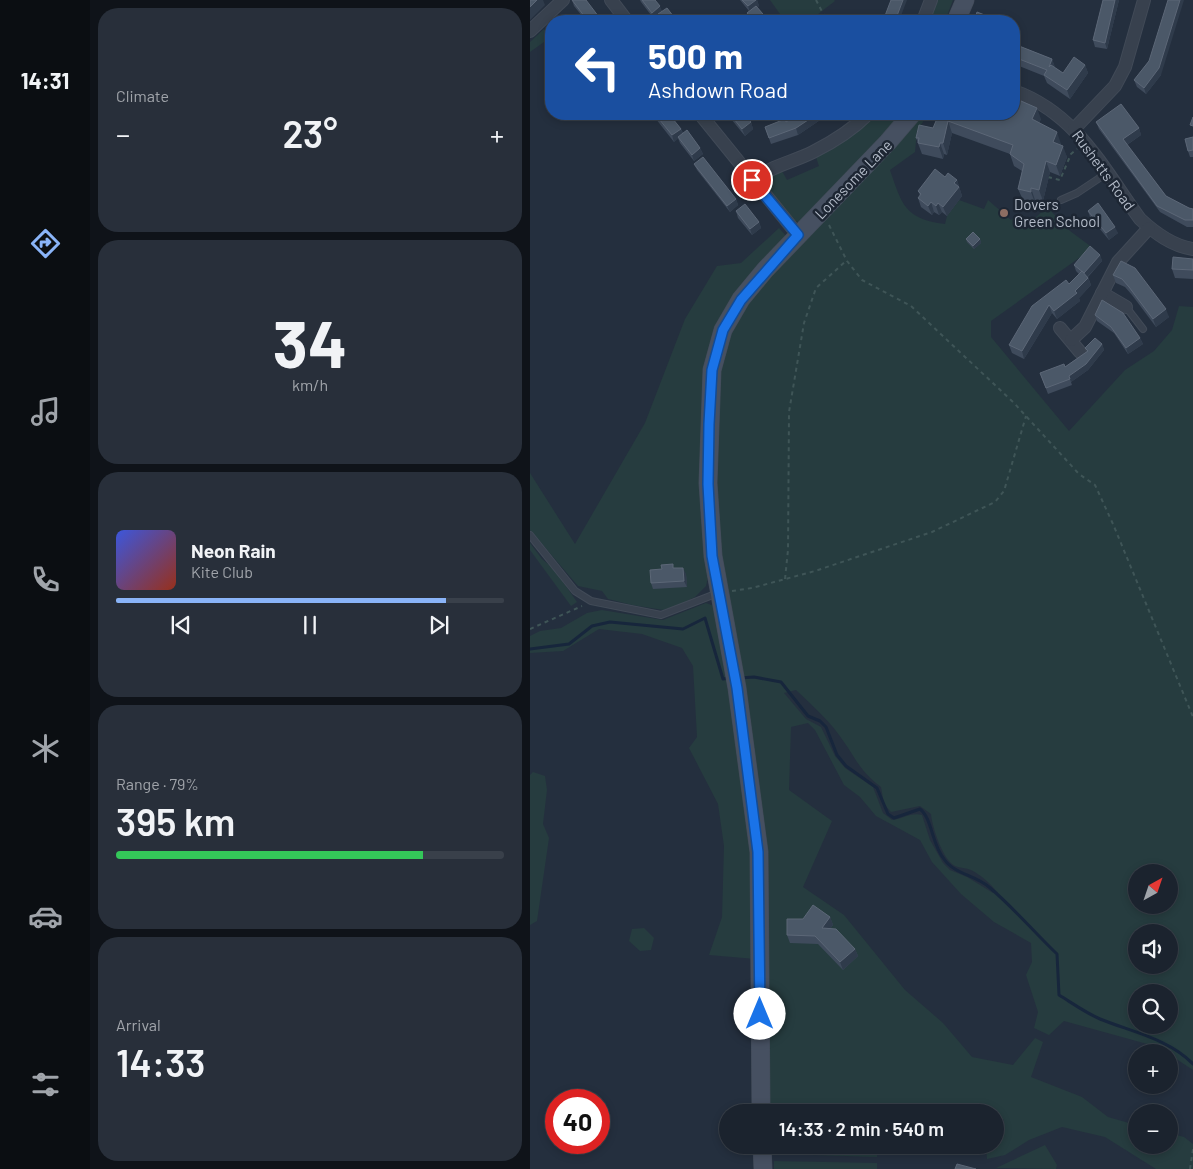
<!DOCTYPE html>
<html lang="en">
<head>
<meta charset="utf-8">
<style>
	body { margin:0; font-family:Barlow,sans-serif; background:#282f3a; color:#f1f3f6; height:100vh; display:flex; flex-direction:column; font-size:19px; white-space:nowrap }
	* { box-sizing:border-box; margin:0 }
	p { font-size:16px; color:#a0a4aa }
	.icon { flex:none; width:28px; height:28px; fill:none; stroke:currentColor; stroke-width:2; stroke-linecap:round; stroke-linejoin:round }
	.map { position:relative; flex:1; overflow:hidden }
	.sheet { display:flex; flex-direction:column; gap:8px; padding:8px; background:#0f1319; width:440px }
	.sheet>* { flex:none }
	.guide { position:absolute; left:15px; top:15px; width:475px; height:105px; border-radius:20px; box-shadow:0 2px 8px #0003,0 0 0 1px #39404a; background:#1a4fa0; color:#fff; overflow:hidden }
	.needle { width:32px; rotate:40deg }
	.tools { position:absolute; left:598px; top:864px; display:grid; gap:10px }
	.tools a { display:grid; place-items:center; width:50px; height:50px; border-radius:50%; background:#1b232e; box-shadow:0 2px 8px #0003,0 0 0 1px #39404a; font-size:25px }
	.speed { position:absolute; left:15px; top:1089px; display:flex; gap:10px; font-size:25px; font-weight:700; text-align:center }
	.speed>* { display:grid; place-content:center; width:65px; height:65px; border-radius:50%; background:#1b232e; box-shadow:0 2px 8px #0003,0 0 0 1px #39404a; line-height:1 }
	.speed .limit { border:8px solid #d22; background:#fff; color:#111 }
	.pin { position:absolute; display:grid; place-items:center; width:42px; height:42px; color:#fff; margin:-21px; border:2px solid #fff; border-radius:50%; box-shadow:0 1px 5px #0007 }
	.me { position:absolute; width:55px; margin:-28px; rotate:0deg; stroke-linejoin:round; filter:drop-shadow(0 0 4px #0008) }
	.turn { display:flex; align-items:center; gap:18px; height:105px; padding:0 20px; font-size:22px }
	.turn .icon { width:65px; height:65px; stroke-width:2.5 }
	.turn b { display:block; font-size:35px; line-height:42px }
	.big { font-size:38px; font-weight:600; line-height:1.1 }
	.sheet .card { flex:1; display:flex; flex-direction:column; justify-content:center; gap:8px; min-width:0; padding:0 18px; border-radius:20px; background:#282f3a }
	.sheet .dial { align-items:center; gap:0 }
	.dial b { font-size:65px; line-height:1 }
	.song { display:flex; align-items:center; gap:15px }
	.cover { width:60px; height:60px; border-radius:8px; background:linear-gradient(135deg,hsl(230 70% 55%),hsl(10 70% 35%)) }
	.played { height:5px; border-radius:2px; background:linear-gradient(90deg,#8ab4f8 85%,#39404a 85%) }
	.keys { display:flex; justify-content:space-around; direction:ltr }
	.heat { display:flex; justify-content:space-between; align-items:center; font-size:28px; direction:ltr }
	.charge { height:8px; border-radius:4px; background:linear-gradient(90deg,#34c759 79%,#39404a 0) }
	.trip { position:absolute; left:189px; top:1104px; width:285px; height:50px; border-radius:25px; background:#1b232e; box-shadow:0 2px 8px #0003,0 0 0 1px #39404a; font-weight:600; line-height:50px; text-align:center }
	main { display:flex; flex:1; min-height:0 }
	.tabs { display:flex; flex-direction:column; width:90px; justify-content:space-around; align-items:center; background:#0b0e12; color:#a0a4aa }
	.tabs .icon { width:35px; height:35px }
	.tabs .selected { color:#8ab4f8 }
	.tabs b { font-size:22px; color:#f1f3f6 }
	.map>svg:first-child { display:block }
</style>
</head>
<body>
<main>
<nav class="tabs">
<b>14:31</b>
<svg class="icon selected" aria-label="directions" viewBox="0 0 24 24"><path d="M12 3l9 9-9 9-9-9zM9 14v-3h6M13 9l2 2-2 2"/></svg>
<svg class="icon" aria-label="music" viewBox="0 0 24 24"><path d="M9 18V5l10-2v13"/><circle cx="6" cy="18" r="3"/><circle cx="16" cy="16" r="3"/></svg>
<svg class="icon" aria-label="phone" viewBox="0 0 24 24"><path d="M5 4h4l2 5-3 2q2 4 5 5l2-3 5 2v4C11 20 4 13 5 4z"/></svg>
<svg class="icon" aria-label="climate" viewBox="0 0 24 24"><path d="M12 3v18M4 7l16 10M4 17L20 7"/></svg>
<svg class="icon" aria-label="car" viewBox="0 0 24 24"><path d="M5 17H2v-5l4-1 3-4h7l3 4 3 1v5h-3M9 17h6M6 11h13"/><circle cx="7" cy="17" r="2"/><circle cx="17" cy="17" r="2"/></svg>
<svg class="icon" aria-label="filters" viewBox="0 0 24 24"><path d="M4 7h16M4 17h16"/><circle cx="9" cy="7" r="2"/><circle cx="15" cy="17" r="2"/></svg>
</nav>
<section class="sheet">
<div class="card"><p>Climate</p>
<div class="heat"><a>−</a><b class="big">23°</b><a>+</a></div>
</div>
<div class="card dial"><b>34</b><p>km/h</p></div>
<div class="card">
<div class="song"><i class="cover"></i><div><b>Neon Rain</b><p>Kite Club</p></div></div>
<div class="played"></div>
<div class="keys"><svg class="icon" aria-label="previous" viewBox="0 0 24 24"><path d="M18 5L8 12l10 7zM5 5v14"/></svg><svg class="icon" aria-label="pause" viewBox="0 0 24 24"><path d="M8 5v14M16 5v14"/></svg><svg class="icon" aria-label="next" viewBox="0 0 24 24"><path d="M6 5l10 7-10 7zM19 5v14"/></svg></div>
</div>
<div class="card"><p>Range · 79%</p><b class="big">395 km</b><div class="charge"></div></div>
<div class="card"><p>Arrival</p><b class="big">14:33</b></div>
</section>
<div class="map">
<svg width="663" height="1169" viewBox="0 0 663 1169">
	<rect width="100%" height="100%" fill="#242f3e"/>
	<g fill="#263c3f" fill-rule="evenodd">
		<polygon points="240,0 304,0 305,1 279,21 255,21"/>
		<polygon points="406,0 423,0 415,21 398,21"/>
		<polygon points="14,29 21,37 0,52 0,42"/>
		<polygon points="346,114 375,114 271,223 263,220 235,185 237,178 252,171 257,180 289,166 286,157 330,129"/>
		<path d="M 387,114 L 398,114 L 387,131 L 385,152 L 360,170 C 372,205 375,219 415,224 L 417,216 L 429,200 L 454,209 L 458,200 L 481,220 L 484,217 L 494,228 L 517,207 L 540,231 L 563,248 L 461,321 L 461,337 L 539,431 L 595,370 L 624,351 L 642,330 L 649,306 L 663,307 L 663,1070 L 628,1047 L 534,1021 L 519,1035 L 504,1028 L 508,1012 L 496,975 L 502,962 L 501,943 L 464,922 L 431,894 L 402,862 L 390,840 L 346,816 L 330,797 L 314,785 L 285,730 L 278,723 L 261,727 L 259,790 L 302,821 L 273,887 L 314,915 L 375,990 L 413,1023 L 442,1057 L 483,1065 L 505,1038 L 513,1042 L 501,1077 L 552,1097 L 578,1117 L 606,1125 L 606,1145 L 639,1145 L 639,1133 L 654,1137 L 663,1144 L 663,1169 L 626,1169 L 575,1137 L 532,1127 L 499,1140 L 475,1155 L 457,1159 L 456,1146 L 465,1145 L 465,1139 L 468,1137 L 474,1120 L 462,1111 L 423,1109 L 395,1112 L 238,1112 L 237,960 L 179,955 L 192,917 L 194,846 L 188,804 L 159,748 L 167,737 L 163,666 L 152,648 L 112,634 L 69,629 L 33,651 L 0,653 L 0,636 L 10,631 L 31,628 L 57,613 L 72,610 L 133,620 L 176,603 L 184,606 L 195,594 C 187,518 172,404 198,333 C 202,322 209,312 215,303 ZM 266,690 C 284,707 301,722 314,742 C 328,762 330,771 351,787 L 354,804 L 361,812 L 390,806 L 401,814 C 402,827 413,860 425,866 C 430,868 436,868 441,870 C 451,875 461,884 468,893 L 463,893 L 437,877 L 420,870 L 413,863 L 400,840 L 392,815 C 381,812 373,819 362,820 L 353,813 L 343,787 L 315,768 L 305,756 L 291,727 L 276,719 L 254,693 ZM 606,872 L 639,872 L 639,905 L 606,905 ZM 606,932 L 639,932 L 639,965 L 606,965 ZM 606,992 L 639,992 L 639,1025 L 606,1025 Z"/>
		<polygon points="249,228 257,237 188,328 179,573 176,586 165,597 149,605 133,610 102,605 78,599 72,591 48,586 0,530 0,473 45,544 115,423 155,319 187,266 211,263"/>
		<polygon points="0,543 12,559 24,569 47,602 41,606 0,550"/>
		<polygon points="3,772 15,776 17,790 13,824 19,838 7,921 0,925 0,775"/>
		<polygon points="114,928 124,938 121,950 110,951 99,941 102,929"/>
		<polygon points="240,1145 347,1145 347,1157 250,1154 240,1151"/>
		<polygon points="515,1145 527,1165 526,1169 466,1168"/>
		<polygon points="244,1161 347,1163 347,1169 244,1169"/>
	</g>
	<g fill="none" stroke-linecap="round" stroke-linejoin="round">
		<g stroke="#17263c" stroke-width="3">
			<polyline points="0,649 39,644 62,626 80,622 153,629 175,618 193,679 199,678"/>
			<path d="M 210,678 L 224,677 L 251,682 L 278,716 L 290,721 L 296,727 L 307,755 L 316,766 L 347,788 L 358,814 L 364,818 L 390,809 C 402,818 402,845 414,859 C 424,874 445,875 459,887 C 483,907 504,932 527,954 L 529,995 C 542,1003 556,1013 570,1019 C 602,1032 639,1039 663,1064"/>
		</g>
		<g stroke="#414a57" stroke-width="8">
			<g id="lane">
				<polyline points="531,200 547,193 577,173"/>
				<polyline points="596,307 613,329"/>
				<polyline points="0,535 45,591 61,601 131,615 188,593"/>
			</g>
		</g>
		<g stroke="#414a57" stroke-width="14">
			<g id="street">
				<polyline points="81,0 97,21"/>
				<polyline points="393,21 401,0"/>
				<polyline points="0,31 33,0"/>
				<path d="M 484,91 C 546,113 573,168 610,219 C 625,233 642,246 663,249"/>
				<polyline points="170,114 268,235"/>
				<polyline points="544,129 585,86 595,67 614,0"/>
				<path d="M 223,180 C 241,166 263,162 283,152 C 303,142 323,129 338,114"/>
				<polyline points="572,293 596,307"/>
				<polyline points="530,328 550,352"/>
				<polyline points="541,340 555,327 588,262 619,228"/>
			</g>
		</g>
		<g stroke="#414a57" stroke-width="19">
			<g id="secondary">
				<polyline points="426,21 435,0"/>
				<polyline points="231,1112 229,852 207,688 183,556 178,483 182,370 193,330 211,299 235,270 358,142 382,114"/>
				<polyline points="232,1145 233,1169"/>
			</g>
		</g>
		<g stroke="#3f5557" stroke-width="2" stroke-dasharray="4 4" stroke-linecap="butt">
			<polyline points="286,0 297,21"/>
			<polyline points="518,177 530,180 541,154 547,149"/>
			<polyline points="299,225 317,261 332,280 381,306 484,403 549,474 565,485 583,524 663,717"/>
			<polyline points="255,579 258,550 259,412 274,323 286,288 316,261"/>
			<polyline points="202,591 222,588 285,571 402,532 465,502 474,491 496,416"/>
			<polyline points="0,629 52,606"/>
			<polyline points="660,1169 663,1149"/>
		</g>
		<use href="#lane" stroke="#38414e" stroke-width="6"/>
		<use href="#street" stroke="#38414e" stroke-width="12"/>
		<use href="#secondary" stroke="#465061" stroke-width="18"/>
	</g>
	<g fill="#3f4b5c">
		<polygon points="42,0 72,21 56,21 44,6"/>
		<polygon points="110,0 125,0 132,11 147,21 131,21 129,15 124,19 111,2"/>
		<polygon points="210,0 227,0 229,6 227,7 239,21 221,21 219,19 217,13 219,11"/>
		<polygon points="573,0 589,0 577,49 565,47 563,40"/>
		<polygon points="484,44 522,59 525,68 533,73 555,65 558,73 540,99 517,83 514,76 484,64"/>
		<polygon points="619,61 631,75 616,94 607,87 604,80"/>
		<polygon points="122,114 139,114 151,129 153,133 170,148 173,154 164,161 150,143 148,138 144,142"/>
		<polygon points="199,114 214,114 221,122 223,129 215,136 201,119"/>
		<polygon points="268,114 299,114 268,135 241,144 235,127 256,122"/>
		<polygon points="409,114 511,119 509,123 531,144 531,145 537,157 530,176 520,172 513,201 505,200 505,203 493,200 488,189 492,171 484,166 480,154 422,133 417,155 414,154 413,159 392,154 386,138 403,128"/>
		<polygon points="566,122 609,128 611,135 597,145 636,196 659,208 663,209 663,227 657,227 630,212 569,129"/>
		<polygon points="663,137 663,157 660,157 658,151"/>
		<polygon points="164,164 206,199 208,205 200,212 167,170"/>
		<polygon points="415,177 427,180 432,196 417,216 412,212 409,215 404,212 402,215 391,207 388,198 390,196 388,191"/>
		<polygon points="206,211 229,222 231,228 222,235 208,218"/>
		<polygon points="558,211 588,233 579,240 560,217"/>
		<polygon points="436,239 450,239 451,243 444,249 437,242"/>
		<polygon points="570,255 572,261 558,277 561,285 549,298 550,301 527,319 522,313 494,359 482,353 479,345 549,274 546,271 544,265"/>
		<polygon points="663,259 663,279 645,278 642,269"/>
		<polygon points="605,268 639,317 626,327 602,295 595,287 586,283 583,275"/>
		<polygon points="565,315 610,338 613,344 598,354 584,333 567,321"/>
		<polygon points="572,344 574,350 558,370 541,382 542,385 518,394 510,373 535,367 557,351 555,348"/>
		<polygon points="144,568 156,574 157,587 123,589 121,583"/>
		<polygon points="300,917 303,925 300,929 325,949 328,956 313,970 288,944 260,943 257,935 273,919"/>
		<polygon points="264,1145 282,1145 282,1149 266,1150"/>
		<polygon points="336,1145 347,1145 347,1154 337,1154 336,1151"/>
	</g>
	<g fill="#2f3b4b">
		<polygon points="7,0 13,0 15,5 0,20 0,7"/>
		<polygon points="226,0 227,0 229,6 220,13 218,6"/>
		<polygon points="373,0 377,0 369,21 365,21"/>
		<polygon points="585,0 589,0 577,49 575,43"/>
		<polygon points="650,0 654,0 631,75 616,94 614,88"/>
		<polygon points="130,6 132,12 124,19 122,13"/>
		<polygon points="522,59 525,67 522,75 519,67"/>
		<polygon points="555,65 558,73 540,99 537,90"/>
		<polygon points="507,108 511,119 506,130 502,119"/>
		<polygon points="287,114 299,114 268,135 266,128"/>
		<polygon points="418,121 422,133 417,155 413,143"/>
		<polygon points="221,122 223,129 215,136 212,129"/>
		<polygon points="609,128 611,135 595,146 593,139"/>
		<polygon points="151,129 153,135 144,142 142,135"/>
		<polygon points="527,132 531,144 528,153 523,142"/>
		<polygon points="410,143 414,154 413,159 409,147"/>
		<polygon points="533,146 537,157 530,176 526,165"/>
		<polygon points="170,148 173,154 164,161 162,155"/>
		<polygon points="516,161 520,172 513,201 509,190"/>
		<polygon points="427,180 432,196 417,216 413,207 424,183"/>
		<polygon points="501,188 505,200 505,203 501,192"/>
		<polygon points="206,199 208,205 200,212 197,206"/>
		<polygon points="401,202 404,212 402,215 398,206"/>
		<polygon points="408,203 412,212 409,215 406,206"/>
		<polygon points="229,222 231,228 222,235 220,229"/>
		<polygon points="585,227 588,233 579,240 576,233"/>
		<polygon points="450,239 451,243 444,249 443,246"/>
		<polygon points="570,255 572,261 555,279 553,273"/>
		<polygon points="558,278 561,285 549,298 550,301 527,319 524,311"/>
		<polygon points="519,305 522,313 494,359 492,351"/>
		<polygon points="636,309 639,317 626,327 623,319"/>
		<polygon points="610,338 613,344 598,354 596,348"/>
		<polygon points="572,344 574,350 558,370 541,382 539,376"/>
		<polygon points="153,568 156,574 157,587 154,581"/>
		<polygon points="300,917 303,925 294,936 292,928"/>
		<polygon points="325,949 328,956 313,970 310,962"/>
		<polygon points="472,1122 473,1125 468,1137 467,1134"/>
	</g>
	<g fill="#4b5868" stroke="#5c6777">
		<polygon points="0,0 7,0 0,7"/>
		<polygon points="42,0 56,0 72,21 58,21"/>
		<polygon points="112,0 125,0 130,6 122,13"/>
		<polygon points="212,0 226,0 218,6"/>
		<polygon points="361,0 373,0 365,21 353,21"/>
		<polygon points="573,0 585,0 575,43 563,40"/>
		<polygon points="638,0 650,0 629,68 614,88 604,80 619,61"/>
		<polygon points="226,6 239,21 224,21 217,13"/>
		<polygon points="137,8 147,21 134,21 128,14"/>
		<polygon points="447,12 470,21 444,21"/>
		<polygon points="484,44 522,59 519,67 521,65 533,73 544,57 555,65 537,90 514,75 517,70 484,57"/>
		<polygon points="484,98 507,108 502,119 527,132 523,142 533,146 526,165 516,161 509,190 501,188 501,192 488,189 494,164 480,154 483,145 418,121 413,143 410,143 409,147 388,143 389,138 386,138 389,125 403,128 409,114 484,114"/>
		<polygon points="591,104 609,128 593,139 636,196 659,208 663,209 663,220 655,220 627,206 566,122"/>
		<polygon points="125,114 139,114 151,129 142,135"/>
		<polygon points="200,114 214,114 221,122 212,129"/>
		<polygon points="268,114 287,114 266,128 239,138 235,127 255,119 256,122"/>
		<polygon points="663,117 663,126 660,125"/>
		<polygon points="157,130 170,148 162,155 148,137"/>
		<polygon points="663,137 663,150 658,151 655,139"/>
		<polygon points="173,157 206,199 197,206 164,164"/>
		<polygon points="405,169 415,177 418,173 427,180 424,183 429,187 413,207 408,203 406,206 401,202 398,206 388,198 391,194 388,191"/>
		<polygon points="568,203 585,227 576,233 558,211"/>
		<polygon points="215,204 229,222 220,229 206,211"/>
		<polygon points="443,232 450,239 443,246 436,239"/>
		<polygon points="560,246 570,255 554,273 544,265"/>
		<polygon points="643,257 663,259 663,270 642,269"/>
		<polygon points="591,261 605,268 636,309 623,319 599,287 592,279 583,275"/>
		<polygon points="552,271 558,278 545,291 547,293 524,311 519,305 492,351 479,345 502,306 536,280 539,284"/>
		<polygon points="572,300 593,313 610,338 596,348 581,327 565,315"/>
		<polygon points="565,338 572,344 556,364 539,376 540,379 516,388 510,373 534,364 535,367 558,351 555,348"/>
		<polygon points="143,564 143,568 153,568 154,581 121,583 120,570 132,569 131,565"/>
		<polygon points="283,905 300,917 292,928 306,929 325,949 310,962 285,936 257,935 257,919 273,919"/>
		<polygon points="465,1119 472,1122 467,1134 465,1133"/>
		<rect x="336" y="1145" width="10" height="6"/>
		<polygon points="427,1164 446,1169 425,1169"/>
	</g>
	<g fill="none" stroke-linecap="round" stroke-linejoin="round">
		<g stroke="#114b97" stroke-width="12">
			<polyline id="route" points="222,180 268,235 211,300 193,330 182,370 179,424 178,484 182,556 207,688 228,852 230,1014"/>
		</g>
		<use href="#route" stroke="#1a73e8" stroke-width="9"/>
	</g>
	<circle fill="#8d6e63" stroke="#1d2633" stroke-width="2" cx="474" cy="213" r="5"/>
	<g text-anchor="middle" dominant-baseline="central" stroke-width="5" stroke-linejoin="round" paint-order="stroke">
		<g font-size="15" fill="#b4bcc9" stroke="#1d2633">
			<text transform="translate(574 170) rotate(54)">Rushetts Road</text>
			<text transform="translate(323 179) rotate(-46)">Lonesome Lane</text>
		</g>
		<g font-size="15" fill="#b4bcc9" stroke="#1d2633" text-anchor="start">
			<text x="484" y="204">Dovers<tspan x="484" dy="17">Green School</tspan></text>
		</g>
	</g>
</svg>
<div class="tools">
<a><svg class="needle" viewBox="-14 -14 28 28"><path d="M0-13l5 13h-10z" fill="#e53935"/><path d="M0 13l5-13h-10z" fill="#a0a4aa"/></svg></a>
<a><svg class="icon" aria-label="sound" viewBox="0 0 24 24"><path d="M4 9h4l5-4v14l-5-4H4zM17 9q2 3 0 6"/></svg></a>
<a><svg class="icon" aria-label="search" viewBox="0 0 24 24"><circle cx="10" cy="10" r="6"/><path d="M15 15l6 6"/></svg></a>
<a>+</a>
<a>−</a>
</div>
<div class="speed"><div class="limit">40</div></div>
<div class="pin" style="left:222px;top:180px;background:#d93025"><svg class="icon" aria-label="arrive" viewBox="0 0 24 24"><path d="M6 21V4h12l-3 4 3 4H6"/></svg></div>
<svg class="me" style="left:230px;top:1014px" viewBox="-20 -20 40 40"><circle r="19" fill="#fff"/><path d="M0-13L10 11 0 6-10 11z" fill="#1a73e8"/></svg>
<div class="trip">14:33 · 2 min · 540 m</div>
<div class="guide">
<div class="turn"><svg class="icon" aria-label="left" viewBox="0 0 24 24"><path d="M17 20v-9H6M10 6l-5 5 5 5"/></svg><div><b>500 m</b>Ashdown Road</div></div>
</div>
</div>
</main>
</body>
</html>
